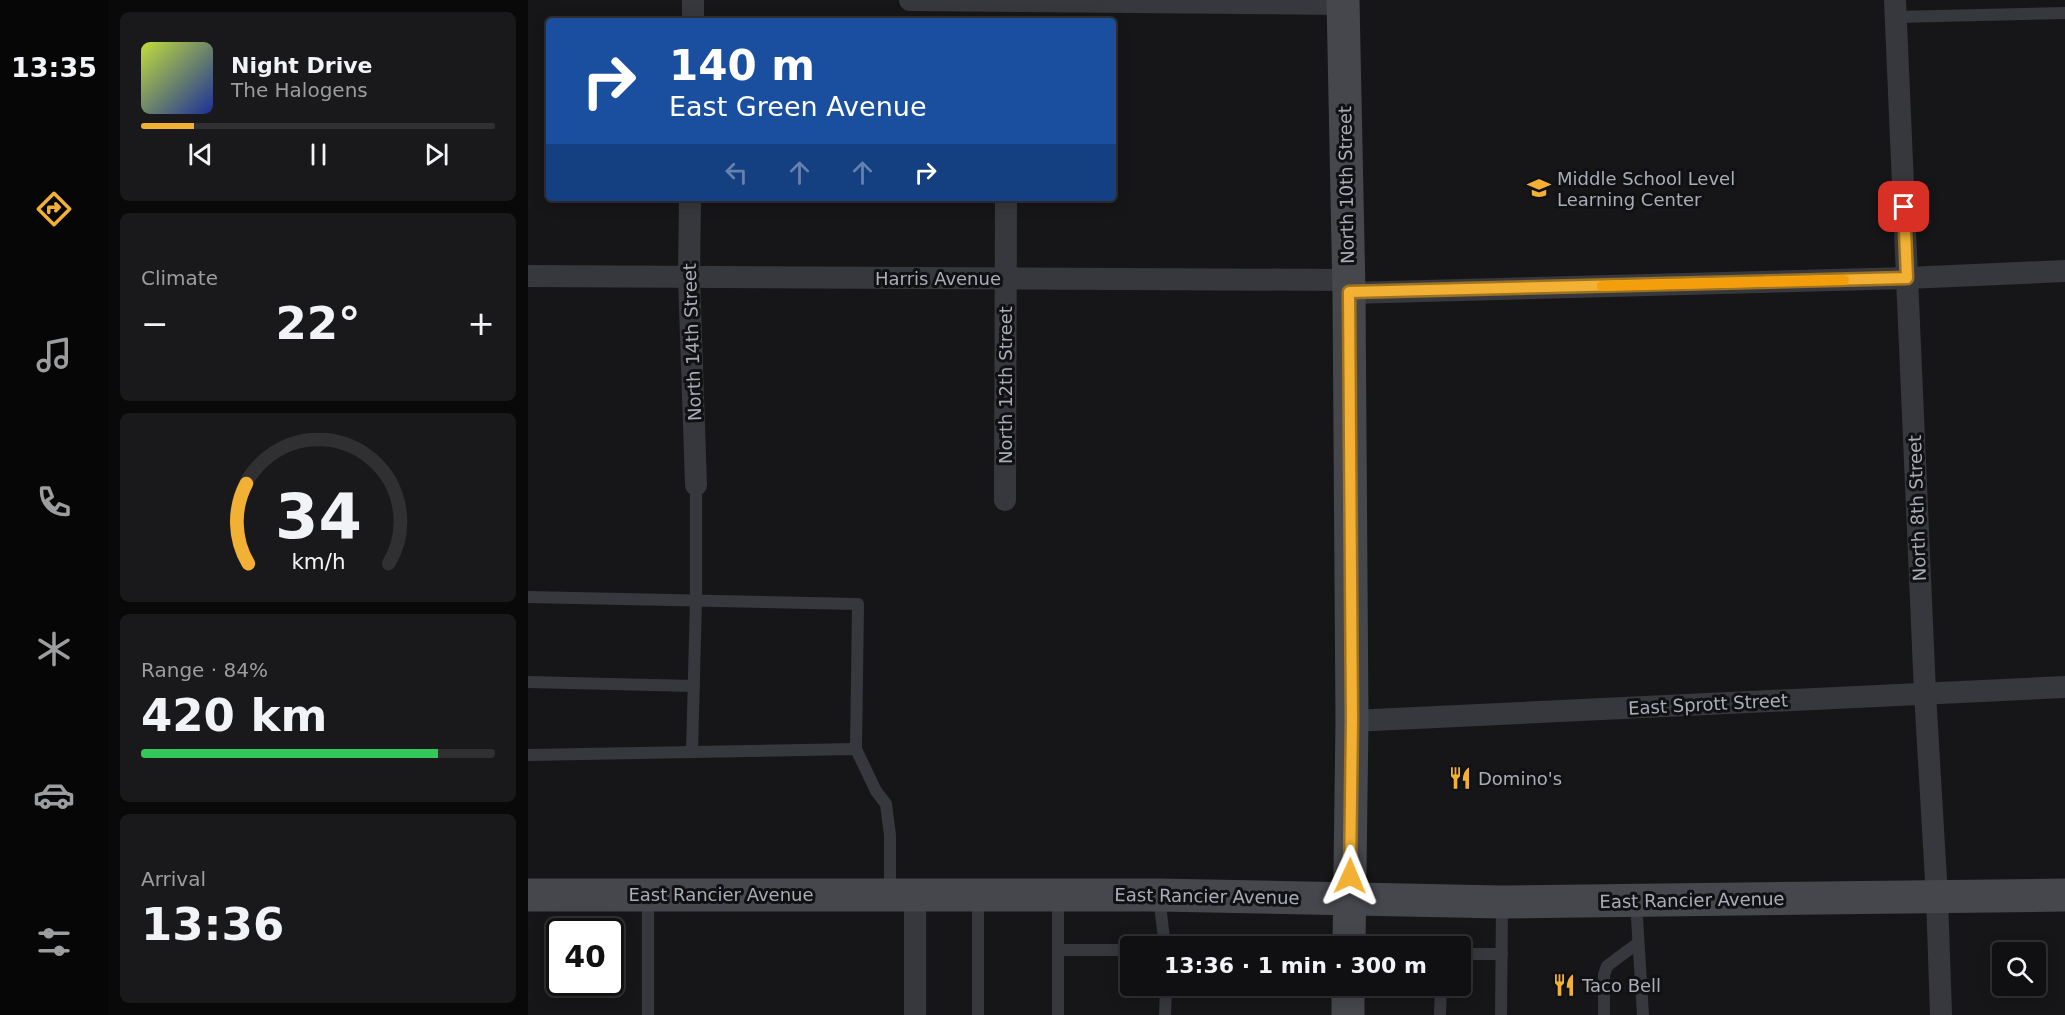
<!DOCTYPE html>
<html lang="en">
<head>
<meta charset="utf-8">
<style>
	body { margin:0; font-family:"DejaVu Sans",sans-serif; background:#19191b; color:#f1f3f6; height:100vh; display:flex; flex-direction:column; font-size:22px; white-space:nowrap }
	* { box-sizing:border-box; margin:0 }
	p { font-size:20px; color:#9c9d9f }
	.icon { flex:none; width:33px; height:33px; fill:none; stroke:currentColor; stroke-width:2; stroke-linecap:round; stroke-linejoin:round }
	.map { position:relative; flex:1; overflow:hidden }
	.panel { display:flex; flex-direction:column; gap:12px; padding:12px; background:#09090a; width:420px }
	.panel>* { flex:none }
	.hud { position:absolute; left:18px; top:18px; width:570px; height:183px; border-radius:6px; box-shadow:0 3px 15px #0003,0 0 0 2px #303032; background:#1a4fa0; color:#fff; overflow:hidden }
	.tools { position:absolute; left:1464px; top:942px; display:grid; gap:12px }
	.tools a { display:grid; place-items:center; width:54px; height:54px; border-radius:6px; background:#101012; box-shadow:0 3px 15px #0003,0 0 0 2px #303032; font-size:30px }
	.speed { position:absolute; left:18px; top:918px; display:flex; gap:12px; font-size:30px; font-weight:700; text-align:center }
	.speed>* { display:grid; place-content:center; width:78px; height:78px; border-radius:50%; background:#101012; box-shadow:0 3px 15px #0003,0 0 0 2px #303032; line-height:1 }
	.speed .limit { border:3px solid #111; border-radius:9px; background:#fff; color:#111 }
	.pin { position:absolute; display:grid; place-items:center; width:51px; height:51px; color:#fff; margin:-26px; border-radius:12px; box-shadow:0 3px 9px #0006 }
	.me { position:absolute; width:66px; margin:-33px; rotate:1deg; stroke-linejoin:round; filter:drop-shadow(0 0 4px #0008) }
	.turn { display:flex; align-items:center; gap:21px; height:126px; padding:0 24px; font-size:27px }
	.turn .icon { width:78px; height:78px; stroke-width:2.5 }
	.turn b { display:block; font-size:42px; line-height:51px }
	.lanes { display:flex; align-items:center; height:57px; padding:0 24px; background:#0003; justify-content:center; gap:30px; direction:ltr }
	.lanes .off { opacity:.35 }
	.big { font-size:45px; font-weight:700; line-height:1.1 }
	.panel .tile { flex:1; display:flex; flex-direction:column; justify-content:center; gap:9px; min-width:0; padding:0 21px; border-radius:9px; background:#19191b }
	.panel .dial { align-items:center; gap:0 }
	.dial svg { height:156px; overflow:visible; fill:none; stroke:#303032; stroke-width:7; stroke-linecap:round; text-anchor:middle }
	.dial text { fill:#f1f3f6; stroke:none }
	.song { display:flex; align-items:center; gap:18px }
	.cover { width:72px; height:72px; border-radius:9px; background:linear-gradient(135deg,hsl(70 70% 55%),hsl(230 70% 35%)) }
	.played { height:6px; border-radius:3px; background:linear-gradient(90deg,#f2b134 15%,#303032 15%) }
	.keys { display:flex; justify-content:space-around; direction:ltr }
	.heat { display:flex; justify-content:space-between; align-items:center; font-size:33px; direction:ltr }
	.charge { height:9px; border-radius:4px; background:linear-gradient(90deg,#34c759 84%,#303032 0) }
	.trip { position:absolute; left:592px; top:936px; width:351px; height:60px; border-radius:6px; background:#101012; box-shadow:0 3px 15px #0003,0 0 0 2px #303032; font-weight:700; line-height:60px; text-align:center }
	main { display:flex; flex:1; min-height:0 }
	.tab-bar { display:flex; flex-direction:column; width:108px; justify-content:space-around; align-items:center; background:#060607; color:#9c9d9f }
	.tab-bar .icon { width:42px; height:42px }
	.tab-bar .active { color:#f2b134 }
	.tab-bar b { font-size:27px; color:#f1f3f6 }
	.map>svg:first-child { display:block }
</style>
</head>
<body>
<main>
<nav class="tab-bar">
<b>13:35</b>
<svg class="icon active" aria-label="directions" viewBox="0 0 24 24"><path d="M12 3l9 9-9 9-9-9zM9 14v-3h6M13 9l2 2-2 2"/></svg>
<svg class="icon" aria-label="music" viewBox="0 0 24 24"><path d="M9 18V5l10-2v13"/><circle cx="6" cy="18" r="3"/><circle cx="16" cy="16" r="3"/></svg>
<svg class="icon" aria-label="phone" viewBox="0 0 24 24"><path d="M5 4h4l2 5-3 2q2 4 5 5l2-3 5 2v4C11 20 4 13 5 4z"/></svg>
<svg class="icon" aria-label="climate" viewBox="0 0 24 24"><path d="M12 3v18M4 7l16 10M4 17L20 7"/></svg>
<svg class="icon" aria-label="car" viewBox="0 0 24 24"><path d="M5 17H2v-5l4-1 3-4h7l3 4 3 1v5h-3M9 17h6M6 11h13"/><circle cx="7" cy="17" r="2"/><circle cx="17" cy="17" r="2"/></svg>
<svg class="icon" aria-label="filters" viewBox="0 0 24 24"><path d="M4 7h16M4 17h16"/><circle cx="9" cy="7" r="2"/><circle cx="15" cy="17" r="2"/></svg>
</nav>
<section class="panel">
<div class="tile">
<div class="song"><i class="cover"></i><div><b>Night Drive</b><p>The Halogens</p></div></div>
<div class="played"></div>
<div class="keys"><svg class="icon" aria-label="previous" viewBox="0 0 24 24"><path d="M18 5L8 12l10 7zM5 5v14"/></svg><svg class="icon" aria-label="pause" viewBox="0 0 24 24"><path d="M8 5v14M16 5v14"/></svg><svg class="icon" aria-label="next" viewBox="0 0 24 24"><path d="M6 5l10 7-10 7zM19 5v14"/></svg></div>
</div>
<div class="tile"><p>Climate</p>
<div class="heat"><a>−</a><b class="big">22°</b><a>+</a></div>
</div>
<div class="tile dial"><svg viewBox="0 0 100 80">
<path d="M14 69A42 42 0 1 1 86 69"/>
<path d="M14 69A42 42 0 0 1 13 28" stroke="#f2b134"/>
<text x="50" y="56" font-size="32" font-weight="700">34</text>
<text x="50" y="72" font-size="11">km/h</text>
</svg></div>
<div class="tile"><p>Range · 84%</p><b class="big">420 km</b><div class="charge"></div></div>
<div class="tile"><p>Arrival</p><b class="big">13:36</b></div>
</section>
<div class="map">
<svg width="1537" height="1015" viewBox="0 0 1537 1015">
	<rect width="100%" height="100%" fill="#161618"/>
	<g fill="none" stroke-linecap="round" stroke-linejoin="round">
		<g stroke="#37383d" stroke-width="12">
			<polyline points="1367,17 1537,13"/>
			<polyline points="0,597 330,604 328,749"/>
			<polyline points="0,682 166,686"/>
			<polyline points="164,752 168,600 168,485"/>
			<polyline points="0,755 328,749 348,791 358,804 362,835 362,893"/>
			<polyline points="120,896 120,1015"/>
			<polyline points="450,896 450,1015"/>
			<polyline points="530,896 530,1015"/>
			<polyline points="631,897 637,946"/>
			<polyline points="1108,902 1115,1015"/>
			<polyline points="530,950 603,950"/>
			<polyline points="933,954 974,954"/>
			<polyline points="637,1015 638,986"/>
			<polyline points="912,1015 913,986"/>
			<polyline points="973,1015 974,904"/>
			<polyline points="1076,1015 1076,975 1079,966 1110,943"/>
		</g>
		<g stroke="#37383d" stroke-width="22">
			<polyline points="382,0 815,4"/>
			<polyline points="1367,0 1397,693 1409,897 1413,1015"/>
			<polyline points="165,21 165,0"/>
			<polyline points="162,198 161,278 168,485"/>
			<polyline points="0,276 819,280"/>
			<polyline points="821,293 1379,278 1537,271"/>
			<polyline points="477,500 478,198"/>
			<polyline points="824,721 1537,687"/>
			<polyline points="387,1015 387,895"/>
		</g>
		<g stroke="#45474d" stroke-width="33">
			<polyline points="815,0 821,293 824,721 821,946"/>
			<polyline points="0,895 631,895 974,902 1537,895"/>
			<polyline points="820,1015 820,986"/>
		</g>
	</g>
	<g fill="none" stroke-linecap="round" stroke-linejoin="round">
		<g stroke="#9d7322" stroke-width="15">
			<polyline id="route" points="822,876 824,721 821,292 1379,278 1376,207"/>
		</g>
		<use href="#route" stroke="#f2b134" stroke-width="10"/>
		<polyline stroke="#f59e0b" stroke-width="10" points="1074,286 1316,280"/>
	</g>
	<defs>
		<g id="school-bare" transform="scale(1.8)"><path d="M0-5L7-2L0 1L-7-2ZM-4 1L0 2.5L4 1V4Q0 6-4 4Z" fill="#f2b134" stroke="#111113" stroke-width="2.5" paint-order="stroke"/></g>
		<g id="restaurant-bare" transform="scale(1.8)"><path d="M-5-6h1v4h1v-4h1v4h1v-4h1v5L-1.5 .5V6h-2V.5L-5-1ZM5-6V6H3V1.5H1.5Q1.5-4 5-6Z" fill="#f2b134" stroke="#111113" stroke-width="2.5" paint-order="stroke"/></g>
	</defs>
	<g fill-rule="evenodd">
		<use href="#school-bare" x="1011" y="188"/>
		<use href="#restaurant-bare" x="932" y="778"/>
		<use href="#restaurant-bare" x="1036" y="985"/>
	</g>
	<g text-anchor="middle" dominant-baseline="central" stroke-width="6" stroke-linejoin="round" paint-order="stroke">
		<g font-size="18" fill="#a8adb8" stroke="#111113" text-anchor="start">
			<text x="1029" y="178">Middle School Level<tspan x="1029" dy="21">Learning Center</tspan></text>
			<text x="950" y="778">Domino's</text>
			<text x="1054" y="985">Taco Bell</text>
		</g>
		<g font-size="18" fill="#a8adb8" stroke="#111113">
			<text transform="translate(818 185) rotate(-91)">North 10th Street</text>
			<text x="410" y="278">Harris Avenue</text>
			<text transform="translate(164 342) rotate(-92)">North 14th Street</text>
			<text transform="translate(477 385) rotate(-90)">North 12th Street</text>
			<text transform="translate(1389 508) rotate(-92)">North 8th Street</text>
			<text transform="translate(1180 704) rotate(-3)">East Sprott Street</text>
			<text x="193" y="894">East Rancier Avenue</text>
			<text transform="translate(679 896) rotate(1)">East Rancier Avenue</text>
			<text transform="translate(1164 900) rotate(-1)">East Rancier Avenue</text>
		</g>
	</g>
</svg>
<div class="tools">
<a><svg class="icon" aria-label="search" viewBox="0 0 24 24"><circle cx="10" cy="10" r="6"/><path d="M15 15l6 6"/></svg></a>
</div>
<div class="speed"><div class="limit">40</div></div>
<div class="pin" style="left:1376px;top:207px;background:#d93025"><svg class="icon" aria-label="arrive" viewBox="0 0 24 24"><path d="M6 21V4h12l-3 4 3 4H6"/></svg></div>
<svg class="me" style="left:822px;top:876px" viewBox="-20 -20 40 40"><path d="M0-17L14 15 0 8-14 15z" fill="#f2b134" stroke="#fff" stroke-width="4"/></svg>
<div class="trip">13:36 · 1 min · 300 m</div>
<div class="hud">
<div class="turn"><svg class="icon" aria-label="right" viewBox="0 0 24 24"><path d="M7 20v-9h11M14 6l5 5-5 5"/></svg><div><b>140 m</b>East Green Avenue</div></div>
<div class="lanes"><svg class="icon off" aria-label="left" viewBox="0 0 24 24"><path d="M17 20v-9H6M10 6l-5 5 5 5"/></svg><svg class="icon off" aria-label="ahead" viewBox="0 0 24 24"><path d="M12 20V5M6 11l6-6 6 6"/></svg><svg class="icon off" aria-label="ahead" viewBox="0 0 24 24"><path d="M12 20V5M6 11l6-6 6 6"/></svg><svg class="icon" aria-label="right" viewBox="0 0 24 24"><path d="M7 20v-9h11M14 6l5 5-5 5"/></svg></div>
</div>
</div>
</main>
</body>
</html>
